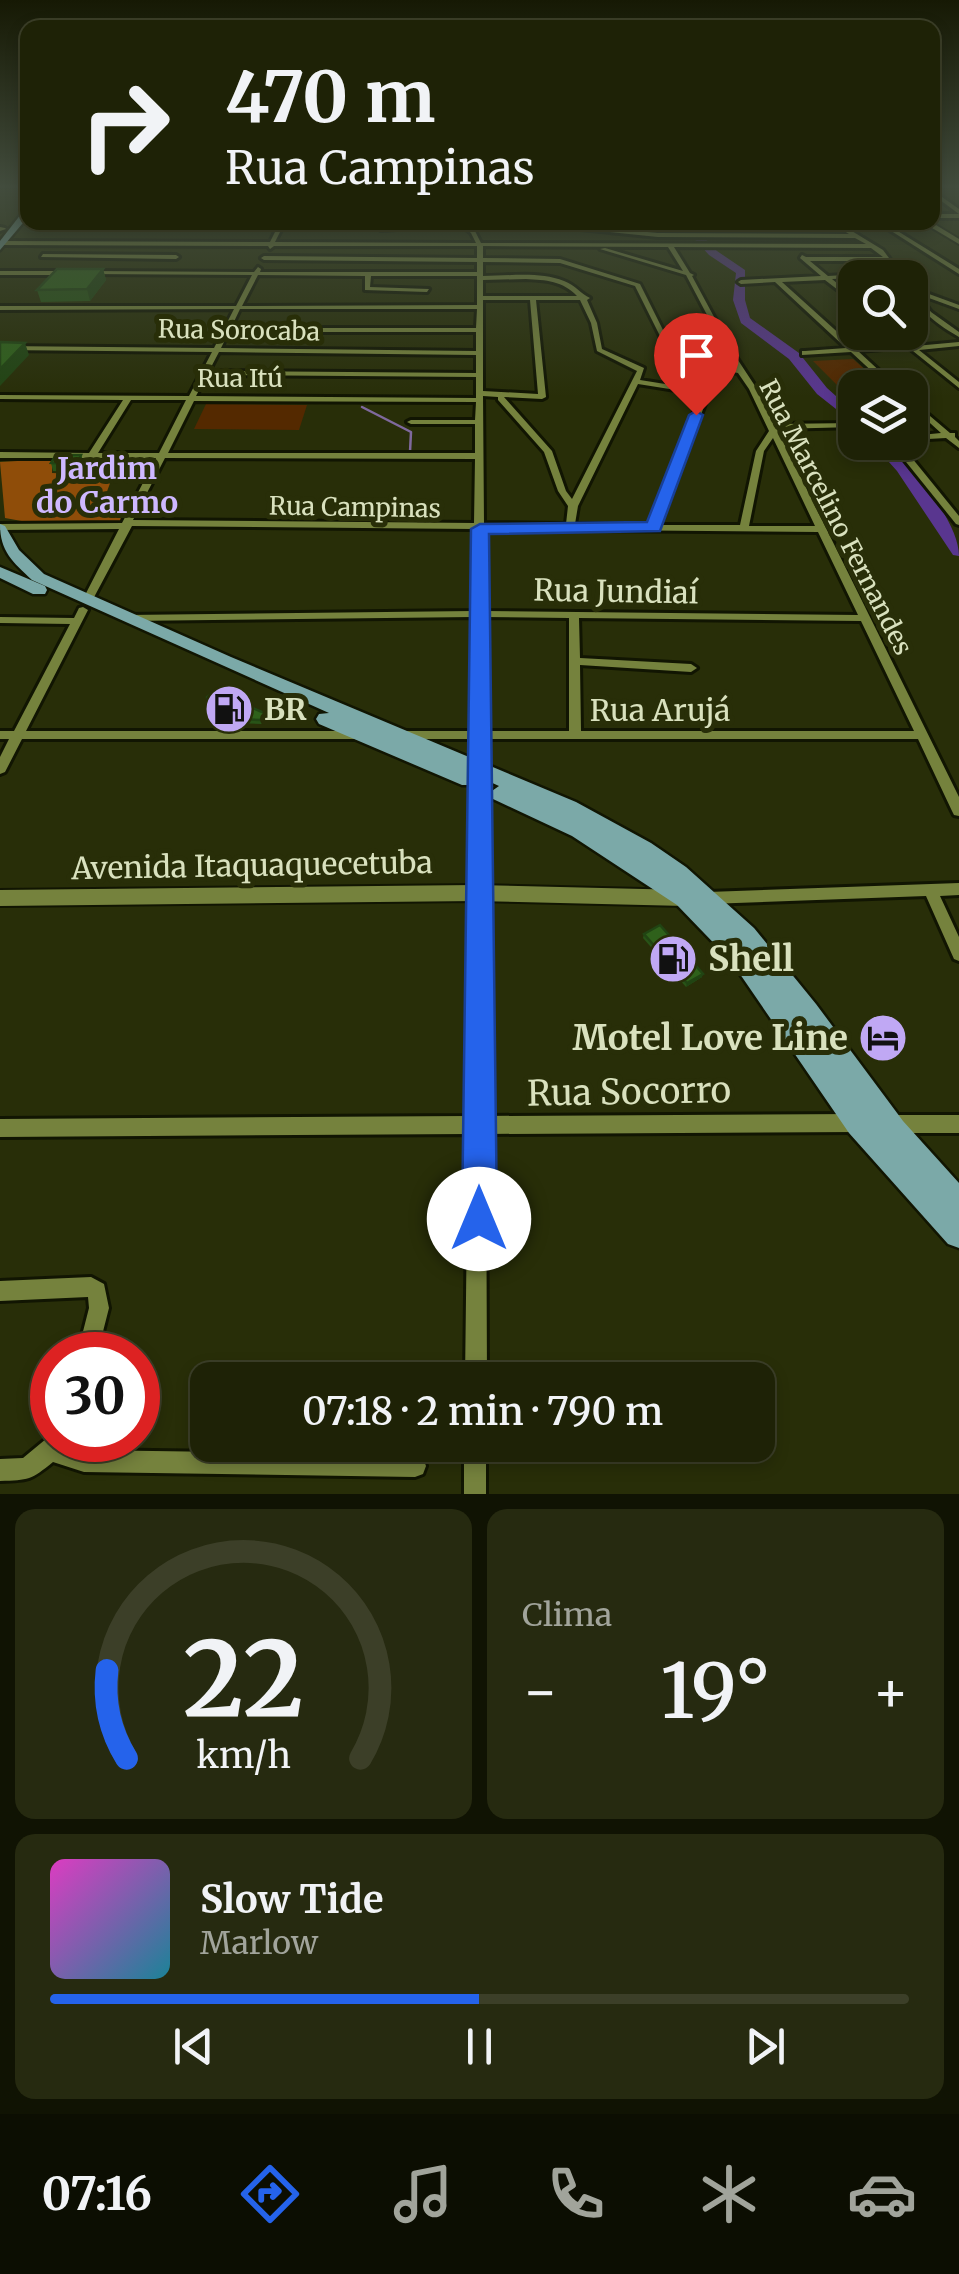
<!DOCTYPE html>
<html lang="pt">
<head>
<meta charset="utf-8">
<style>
	body { margin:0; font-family:Merriweather,serif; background:#262a10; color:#f1f3f6; height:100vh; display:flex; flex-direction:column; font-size:38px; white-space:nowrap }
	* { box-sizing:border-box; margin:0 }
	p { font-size:32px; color:#a1a49b }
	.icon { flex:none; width:55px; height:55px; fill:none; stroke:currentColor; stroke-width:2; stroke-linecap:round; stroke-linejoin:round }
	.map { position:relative; height:1494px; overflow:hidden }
	.details { display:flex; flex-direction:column; gap:15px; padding:15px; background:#101303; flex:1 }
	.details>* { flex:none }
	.banner { position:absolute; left:20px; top:20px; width:920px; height:210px; border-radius:20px; box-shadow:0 5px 15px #0003,0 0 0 2px #3c3f28; background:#1e2206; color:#f1f3f6; overflow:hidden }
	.tools { position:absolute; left:838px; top:260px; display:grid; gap:20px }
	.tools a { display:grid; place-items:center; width:90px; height:90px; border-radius:20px; background:#1e2206; box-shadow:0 5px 15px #0003,0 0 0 2px #3c3f28; font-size:50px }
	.speed { position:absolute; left:30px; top:1332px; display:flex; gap:20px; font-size:50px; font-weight:700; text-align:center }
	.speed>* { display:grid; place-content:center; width:130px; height:130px; border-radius:50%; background:#1e2206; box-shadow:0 5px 15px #0003,0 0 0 2px #3c3f28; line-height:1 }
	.speed .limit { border:15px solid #d22; background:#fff; color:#111 }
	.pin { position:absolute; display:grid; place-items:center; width:85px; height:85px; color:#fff; margin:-102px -42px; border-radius:50% 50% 50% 0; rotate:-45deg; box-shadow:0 0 10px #0007 }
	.pin .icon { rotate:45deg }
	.me { position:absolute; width:110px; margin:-55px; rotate:0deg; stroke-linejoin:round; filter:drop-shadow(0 0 8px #0008) }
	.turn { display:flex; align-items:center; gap:35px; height:210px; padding:0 40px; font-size:45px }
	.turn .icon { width:130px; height:130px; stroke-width:2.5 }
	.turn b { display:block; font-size:70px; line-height:85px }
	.big { font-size:75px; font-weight:600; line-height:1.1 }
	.details .tile { flex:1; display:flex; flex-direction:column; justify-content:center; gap:15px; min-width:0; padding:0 35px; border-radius:20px; background:#262a10 }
	.details .dial { align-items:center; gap:0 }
	.dial svg { height:260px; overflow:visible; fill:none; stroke:#3c3f28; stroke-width:7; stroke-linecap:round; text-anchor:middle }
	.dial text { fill:#f1f3f6; stroke:none }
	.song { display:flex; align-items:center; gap:30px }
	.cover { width:120px; height:120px; border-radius:15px; background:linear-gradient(135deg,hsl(310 70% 55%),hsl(190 70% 35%)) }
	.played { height:10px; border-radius:5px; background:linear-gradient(90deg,#2563eb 50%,#3c3f28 50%) }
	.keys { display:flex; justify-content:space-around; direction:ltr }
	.heat { display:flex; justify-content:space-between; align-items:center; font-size:55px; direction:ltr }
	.details .tiles { flex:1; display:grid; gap:15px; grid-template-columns:1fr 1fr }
	.tile:last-child { grid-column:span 2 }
	.trip { position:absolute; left:190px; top:1362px; width:585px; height:100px; border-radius:20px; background:#1e2206; box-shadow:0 5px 15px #0003,0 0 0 2px #3c3f28; font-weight:600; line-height:100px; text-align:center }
	.menu { display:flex; height:160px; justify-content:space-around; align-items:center; background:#0c0e02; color:#a1a49b }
	.menu .icon { width:70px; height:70px }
	.menu .selected { color:#2563eb }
	.menu b { font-size:45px; color:#f1f3f6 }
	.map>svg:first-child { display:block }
</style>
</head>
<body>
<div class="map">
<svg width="959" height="1494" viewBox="0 0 959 1494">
	<rect width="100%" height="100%" fill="#282e08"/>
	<g fill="#542900">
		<polygon points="853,359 885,387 855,388 852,400 813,361"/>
		<polygon points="206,404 307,405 299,430 194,429"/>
	</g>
	<polygon fill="#8f4d09" points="52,459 52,473 113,475 105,497 119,509 121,521 49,526 5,518 0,462"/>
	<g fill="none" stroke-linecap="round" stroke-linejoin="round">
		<polyline stroke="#7f699d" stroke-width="2.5" points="362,407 411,432 410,452"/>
		<g fill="#59368f" fill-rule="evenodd">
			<polygon points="679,222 689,222 717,251 745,270 745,300 750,318 799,353 827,388 855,413 855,424 817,394 789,359 741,323 733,300 736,273 709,255"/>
			<path d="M 871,442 L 887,442 C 912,468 959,521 959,556 L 953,555 L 897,471 Z"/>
		</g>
		<g stroke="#111502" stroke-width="6">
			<g id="street">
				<polygon points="932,190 959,209 959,214 932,194"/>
				<rect x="932" y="214" width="27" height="4"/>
				<path d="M 280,222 L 285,222 L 275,242 L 476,243 L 471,233 L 461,225 L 381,230 L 378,228 L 470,222 L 467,225 L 475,231 L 481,243 L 866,244 L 855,238 L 658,237 L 513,222 L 538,222 L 658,233 L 849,234 L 830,222 L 837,222 L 883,250 L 904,278 L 896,276 L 832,279 L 855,298 L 855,303 L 825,280 L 782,282 L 854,347 L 903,343 L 891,332 L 899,332 L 915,346 L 959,342 L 959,346 L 919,350 L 959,382 L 959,388 L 908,347 L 858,351 L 898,388 L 890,388 L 851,352 L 802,355 L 802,351 L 805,351 L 846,348 L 775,282 L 741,284 L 738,282 L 741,280 L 821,276 L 800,258 L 802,255 L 806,257 L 883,257 L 871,248 L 674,247 L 690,273 L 694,275 L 692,276 L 734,354 L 757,389 L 774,424 L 855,423 L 855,427 L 777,429 L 959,797 L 959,816 L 954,815 L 952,811 L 918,739 L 484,739 L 486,1116 L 857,1114 L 863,1117 L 866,1123 L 863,1129 L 857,1132 L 486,1134 L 487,1380 L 465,1380 L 468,1134 L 0,1137 L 0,1119 L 468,1116 L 472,739 L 399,739 L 393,735 L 399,731 L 472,731 L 473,617 L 127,621 L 122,618 L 127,615 L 473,611 L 474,529 L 132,526 L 92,601 L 87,604 L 82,601 L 119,529 L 0,530 L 0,524 L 122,523 L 156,458 L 0,458 L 0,452 L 89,453 L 123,400 L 0,399 L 0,395 L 189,396 L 212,352 L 0,350 L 0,346 L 214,348 L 234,309 L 0,310 L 0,306 L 236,306 L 252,275 L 85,274 L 87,271 L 254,272 L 258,267 L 261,269 L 260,272 L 477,272 L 477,262 L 264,260 L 261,258 L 264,256 L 477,258 L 477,246 L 274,246 L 270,249 L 268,246 L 0,245 L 0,241 L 270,242 ZM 483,246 L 668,247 L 683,271 L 605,248 L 600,249 L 686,275 L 735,368 L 707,362 L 671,346 L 640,284 L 560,259 L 483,258 ZM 810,261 L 885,261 L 894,272 L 828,276 ZM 483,262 L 560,263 L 635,286 L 666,348 L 702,366 L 711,367 L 703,390 L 640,380 L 644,368 L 602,349 L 597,323 L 587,300 L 590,298 C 581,294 575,285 564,281 C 539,271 509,276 483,276 ZM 258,275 L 365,276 L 365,290 L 427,292 L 429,289 L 370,287 L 371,276 L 477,276 L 477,305 L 242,306 ZM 526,279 C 546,280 563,281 577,296 L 483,296 L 483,280 ZM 483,300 L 530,300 L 538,394 L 483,391 ZM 536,300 L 580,300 L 591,323 L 597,351 L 637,371 L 572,499 L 566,491 L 552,451 L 504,397 L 542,399 L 546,397 ZM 240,309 L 477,309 L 476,328 L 323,328 L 320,330 L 323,332 L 476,332 L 476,351 L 221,348 L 229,332 L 301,332 L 304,330 L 301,328 L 231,328 ZM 219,352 L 476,355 L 476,373 L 209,371 ZM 718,369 L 738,373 L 749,389 L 769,431 L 756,451 L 740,525 L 660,525 ZM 207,375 L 476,377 L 476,398 L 196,396 ZM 638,384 L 701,394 L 650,525 L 575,524 L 578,506 ZM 483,396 L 498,397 L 498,400 L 544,452 L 558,491 L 568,506 L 566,524 L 484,523 ZM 131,400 L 186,400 L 159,453 L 98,453 ZM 194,401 L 476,402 L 475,420 L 411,420 L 407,422 L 411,424 L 475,424 L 475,453 L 168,453 ZM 773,438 L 815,526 L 749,526 L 764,451 ZM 165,458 L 475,459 L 474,523 L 133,520 ZM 484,529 L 818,532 L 858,615 L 484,611 ZM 484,617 L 569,618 L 569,731 L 484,731 ZM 579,618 L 861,621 L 914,731 L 581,731 L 580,665 L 691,672 L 697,668 L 691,664 L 580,658 Z"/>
				<polygon points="877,222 883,222 959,269 959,274"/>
				<polygon points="0,227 5,228 6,229 0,231"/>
				<polygon points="43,254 176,255 179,257 176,259 41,257"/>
				<polygon points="0,271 67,271 70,273 67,275 0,275"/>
				<path d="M 910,287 L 959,305 L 959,309 L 918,294 L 931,312 L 959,332 L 959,337 C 940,326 915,309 910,287 Z"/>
				<polygon points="910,399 950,433 955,433 955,437 959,441 959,448 946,438 910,440 910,436 941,433 910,405"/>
				<polygon points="890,442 899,442 959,516 959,525 956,524"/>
				<polygon points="83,607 88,610 26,731 359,731 365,735 359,739 22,739 5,772 0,774 0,757 9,739 0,739 0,731 14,731 70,624 0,623 0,617 74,618 79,608"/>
				<polygon points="959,883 959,895 940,896 959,937 959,961 954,959 926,896 708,904 703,902 701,898 703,894 708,892"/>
				<polygon points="892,1115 959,1115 959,1133 892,1133 886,1130 883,1124 886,1118"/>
				<polygon points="91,1277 104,1284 109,1308 97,1355 77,1355 89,1308 88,1297 0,1301 0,1281"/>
				<path d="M 52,1434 L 52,1440 L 73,1440 L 71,1445 L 84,1450 L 415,1455 L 423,1458 L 426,1466 L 423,1474 L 415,1477 L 84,1472 L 53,1462 C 31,1480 29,1480 0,1481 L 0,1459 L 23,1458 Z"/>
				<rect x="464" y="1445" width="22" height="49"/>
			</g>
		</g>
		<g stroke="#111502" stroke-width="4">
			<g id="secondary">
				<polygon points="922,222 931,222 959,239 959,244"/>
				<polygon points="476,885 685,890 692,892 695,898 692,904 685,906 476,901 0,906 0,890"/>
			</g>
		</g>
		<g stroke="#111502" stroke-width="5">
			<g id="primary">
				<polygon points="25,209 28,217 0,250 0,241"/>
				<path d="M 0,524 L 5,526 L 19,550 L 44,574 L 231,657 L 576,802 L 651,843 L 686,867 L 754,928 L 816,1004 L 903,1121 L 959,1183 L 959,1248 L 948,1244 L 849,1133 L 731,961 L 677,905 L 572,836 L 493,799 L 489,793 L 499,786 L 477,776 L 476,785 L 462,785 L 319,724 L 316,719 L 319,714 L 329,713 L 32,580 C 13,562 0,552 0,524 Z"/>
				<polygon points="0,567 45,586 47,590 45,594 33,594 0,578"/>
			</g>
		</g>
		<use href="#street" fill="#75823d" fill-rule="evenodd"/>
		<use href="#secondary" fill="#75823d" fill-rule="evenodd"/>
		<use href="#primary" fill="#7ba9a8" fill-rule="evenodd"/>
	</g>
	<g fill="#285317">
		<polygon points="103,269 106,280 90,301 41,302 37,290"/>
		<polygon points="81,455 83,462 79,472 53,471 51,463"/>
		<polygon points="267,714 268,718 261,724 210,722 209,718"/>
		<polygon points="644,934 702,977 686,987 643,938"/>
	</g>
	<g fill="#214413">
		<polygon points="103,269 106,280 90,301 87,289"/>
		<polygon points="25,343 29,355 0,386 0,369"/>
		<polygon points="81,455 83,462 79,472 76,465"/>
		<polygon points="703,974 702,977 686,987 687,983"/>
	</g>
	<g fill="#2f611b" stroke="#214413" stroke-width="2.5">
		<polygon points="57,269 103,269 87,289 37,290"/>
		<polygon points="0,342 25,343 0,369"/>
		<polygon points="56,455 81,455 76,465 51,463"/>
		<polygon points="214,692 267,714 260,720 209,718 207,697"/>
		<polygon points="660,925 703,974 687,983 644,934"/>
	</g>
	<linearGradient id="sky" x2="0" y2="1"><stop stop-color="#161904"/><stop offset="0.47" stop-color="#424c3d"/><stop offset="1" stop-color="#424c3d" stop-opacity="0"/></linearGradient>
	<rect width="959" height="397" fill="url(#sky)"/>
	<polygon fill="#2563eb" stroke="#184099" stroke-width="2.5" points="696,411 703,415 660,531 489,534 497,1219 491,1231 479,1236 467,1231 462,1219 471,529 480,524 647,522 689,415"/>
	<defs>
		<g id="fuel-disc" transform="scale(2.5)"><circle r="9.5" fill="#c0a8f4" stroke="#282e08"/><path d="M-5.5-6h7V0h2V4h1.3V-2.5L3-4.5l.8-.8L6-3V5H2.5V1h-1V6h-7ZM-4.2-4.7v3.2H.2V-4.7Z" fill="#111"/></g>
		<g id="hotel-disc" transform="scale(2.5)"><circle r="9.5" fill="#c0a8f4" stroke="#282e08"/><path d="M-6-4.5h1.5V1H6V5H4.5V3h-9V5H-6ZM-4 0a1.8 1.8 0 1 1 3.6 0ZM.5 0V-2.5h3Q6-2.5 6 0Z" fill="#111"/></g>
	</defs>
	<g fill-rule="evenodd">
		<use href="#fuel-disc" x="229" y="709"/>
		<use href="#fuel-disc" x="673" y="959"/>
		<use href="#hotel-disc" x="883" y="1038"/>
	</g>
	<g text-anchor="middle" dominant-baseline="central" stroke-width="10" stroke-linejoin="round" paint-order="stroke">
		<g font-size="25" fill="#d9e1be" stroke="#282e08">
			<text transform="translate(239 330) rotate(1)">Rua Sorocaba</text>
			<text x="240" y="378">Rua Itú</text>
			<text transform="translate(355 507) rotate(1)">Rua Campinas</text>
			<text transform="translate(836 517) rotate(63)">Rua Marcelino Fernandes</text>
		</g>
		<g font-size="30" font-weight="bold" fill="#ceb8ff" stroke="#282e08">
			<text x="107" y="468">Jardim<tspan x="107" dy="34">do Carmo</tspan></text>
		</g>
		<g font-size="30" fill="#d9e1be" stroke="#282e08">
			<text transform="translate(616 591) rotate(1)">Rua Jundiaí</text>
			<text x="660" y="710">Rua Arujá</text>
			<text transform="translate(252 865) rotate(-1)">Avenida Itaquaquecetuba</text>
		</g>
		<g font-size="30" font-weight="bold" fill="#d9e1be" stroke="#282e08" text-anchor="start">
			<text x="264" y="709">BR</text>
		</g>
		<g font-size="35" font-weight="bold" fill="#d9e1be" stroke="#282e08" text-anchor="start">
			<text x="708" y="959">Shell</text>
			<text x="848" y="1038" text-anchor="end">Motel Love Line</text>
		</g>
		<g font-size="35" fill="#d9e1be" stroke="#282e08">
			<text transform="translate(629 1092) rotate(-1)">Rua Socorro</text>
		</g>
	</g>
</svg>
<div class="tools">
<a><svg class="icon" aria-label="search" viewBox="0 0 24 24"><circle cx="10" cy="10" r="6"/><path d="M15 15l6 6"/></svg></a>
<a><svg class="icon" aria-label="layers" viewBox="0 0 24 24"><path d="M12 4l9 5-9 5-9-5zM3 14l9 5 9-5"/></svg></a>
</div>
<div class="speed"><div class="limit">30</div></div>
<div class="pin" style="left:696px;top:415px;background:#d93025"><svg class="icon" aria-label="arrive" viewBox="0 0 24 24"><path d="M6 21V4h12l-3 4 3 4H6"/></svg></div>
<svg class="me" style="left:479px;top:1219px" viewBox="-20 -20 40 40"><circle r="19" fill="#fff"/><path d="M0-13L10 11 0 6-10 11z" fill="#2563eb"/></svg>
<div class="trip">07:18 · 2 min · 790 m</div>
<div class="banner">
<div class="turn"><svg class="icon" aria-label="right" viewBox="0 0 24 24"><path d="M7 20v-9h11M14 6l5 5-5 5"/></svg><div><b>470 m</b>Rua Campinas</div></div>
</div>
</div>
<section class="details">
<div class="tiles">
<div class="tile dial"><svg viewBox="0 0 100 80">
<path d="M14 69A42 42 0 1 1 86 69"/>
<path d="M14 69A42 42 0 0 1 8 42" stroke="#2563eb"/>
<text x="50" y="56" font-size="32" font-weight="700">22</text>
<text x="50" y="72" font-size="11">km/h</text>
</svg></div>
<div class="tile"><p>Clima</p>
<div class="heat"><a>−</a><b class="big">19°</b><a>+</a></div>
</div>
<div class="tile">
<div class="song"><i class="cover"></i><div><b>Slow Tide</b><p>Marlow</p></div></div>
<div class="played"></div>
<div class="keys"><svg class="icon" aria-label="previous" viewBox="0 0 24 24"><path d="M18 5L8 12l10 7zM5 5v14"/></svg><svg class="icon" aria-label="pause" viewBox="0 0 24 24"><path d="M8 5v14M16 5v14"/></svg><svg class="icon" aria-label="next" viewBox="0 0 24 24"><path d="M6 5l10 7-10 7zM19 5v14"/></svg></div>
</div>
</div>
</section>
<nav class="menu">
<b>07:16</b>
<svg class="icon selected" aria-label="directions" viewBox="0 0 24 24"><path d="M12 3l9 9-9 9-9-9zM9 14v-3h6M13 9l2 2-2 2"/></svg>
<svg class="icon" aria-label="music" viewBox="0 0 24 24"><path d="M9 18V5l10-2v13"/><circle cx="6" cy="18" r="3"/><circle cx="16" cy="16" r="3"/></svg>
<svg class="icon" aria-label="phone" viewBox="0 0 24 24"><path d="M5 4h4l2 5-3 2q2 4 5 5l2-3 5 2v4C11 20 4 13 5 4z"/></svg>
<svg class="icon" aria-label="climate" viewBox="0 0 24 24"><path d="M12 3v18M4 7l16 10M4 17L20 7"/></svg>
<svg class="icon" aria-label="car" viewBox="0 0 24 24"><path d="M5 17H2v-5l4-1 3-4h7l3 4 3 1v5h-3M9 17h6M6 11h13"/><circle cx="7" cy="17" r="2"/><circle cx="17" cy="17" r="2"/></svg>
</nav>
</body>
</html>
